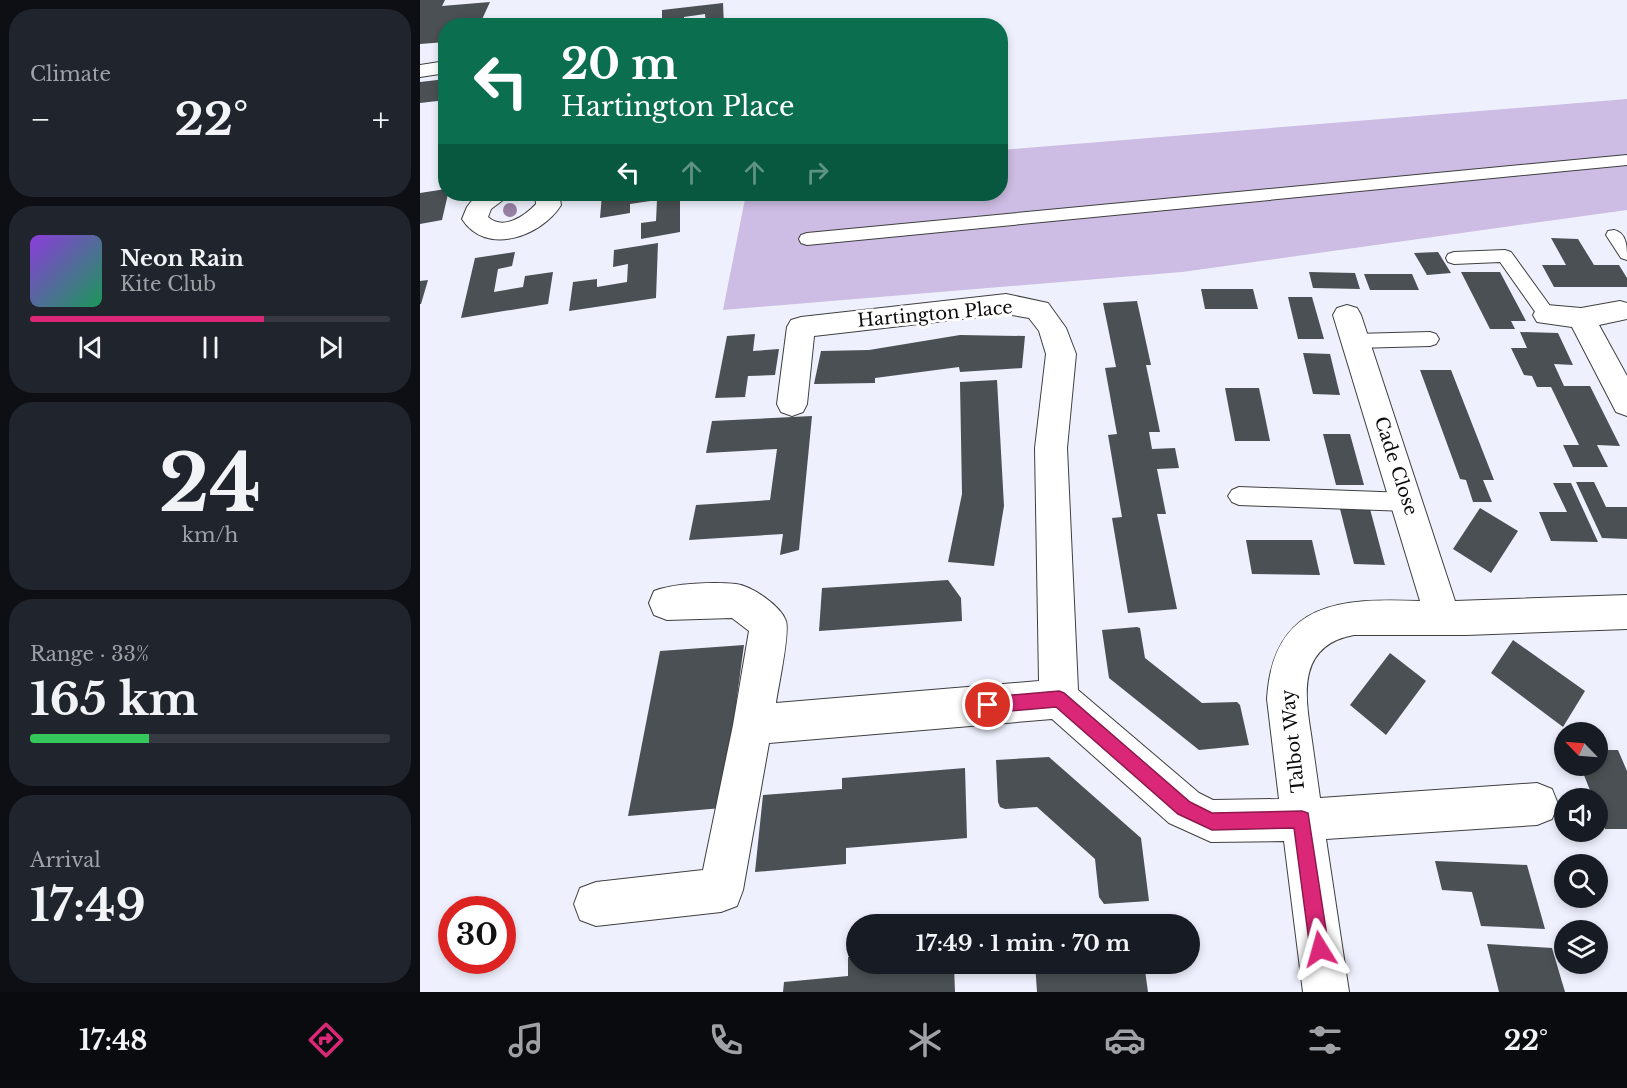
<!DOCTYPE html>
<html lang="en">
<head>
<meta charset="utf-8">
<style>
	body { margin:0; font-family:"Libre Baskerville",serif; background:#20242c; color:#f1f3f6; height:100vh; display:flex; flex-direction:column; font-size:22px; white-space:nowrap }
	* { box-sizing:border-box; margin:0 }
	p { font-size:20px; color:#9ea1a6 }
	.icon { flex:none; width:33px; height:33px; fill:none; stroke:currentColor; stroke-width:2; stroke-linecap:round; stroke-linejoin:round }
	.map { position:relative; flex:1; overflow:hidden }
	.panel { display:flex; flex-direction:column; gap:9px; padding:9px; background:#0d0f14; width:420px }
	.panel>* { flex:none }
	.banner { position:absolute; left:18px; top:18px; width:570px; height:183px; border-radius:24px; box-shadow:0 3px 9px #0003; background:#0b6e4f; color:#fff; overflow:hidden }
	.needle { width:39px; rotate:295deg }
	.fabs { position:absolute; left:1134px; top:722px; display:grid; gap:12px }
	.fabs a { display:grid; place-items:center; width:54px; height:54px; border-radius:50%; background:#171b24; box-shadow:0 3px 9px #0003; font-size:30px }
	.speed { position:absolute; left:18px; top:896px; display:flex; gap:12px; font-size:30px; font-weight:700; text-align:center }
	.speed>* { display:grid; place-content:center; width:78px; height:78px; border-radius:50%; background:#171b24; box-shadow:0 3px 9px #0003; line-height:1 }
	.speed .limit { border:9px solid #d22; background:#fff; color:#111 }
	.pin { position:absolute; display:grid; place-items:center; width:51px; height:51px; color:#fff; margin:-26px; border:3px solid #fff; border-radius:50%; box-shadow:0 2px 6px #0007 }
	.me { position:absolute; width:66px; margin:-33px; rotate:352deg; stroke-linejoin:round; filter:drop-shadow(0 0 4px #0008) }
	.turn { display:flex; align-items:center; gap:21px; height:126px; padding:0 24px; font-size:27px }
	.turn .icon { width:78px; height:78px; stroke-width:2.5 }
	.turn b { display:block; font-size:42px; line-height:51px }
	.lanes { display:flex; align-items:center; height:57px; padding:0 24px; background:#0003; justify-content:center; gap:30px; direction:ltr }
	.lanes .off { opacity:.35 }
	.big { font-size:45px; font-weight:700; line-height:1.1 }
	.panel .card { flex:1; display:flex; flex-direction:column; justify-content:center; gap:9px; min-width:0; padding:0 21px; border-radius:24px; background:#20242c }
	.panel .dial { align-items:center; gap:0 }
	.dial b { font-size:78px; line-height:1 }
	.song { display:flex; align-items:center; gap:18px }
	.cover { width:72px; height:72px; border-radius:9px; background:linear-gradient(135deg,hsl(270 70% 55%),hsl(150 70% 35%)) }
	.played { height:6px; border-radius:3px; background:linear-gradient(90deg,#db2777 65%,#363941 65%) }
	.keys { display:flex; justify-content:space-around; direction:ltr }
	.heat { display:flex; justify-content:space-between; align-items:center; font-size:33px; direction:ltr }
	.charge { height:9px; border-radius:4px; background:linear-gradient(90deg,#34c759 33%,#363941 0) }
	.trip { position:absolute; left:426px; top:914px; width:354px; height:60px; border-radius:30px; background:#171b24; box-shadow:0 3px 9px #0003; font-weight:700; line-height:60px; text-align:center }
	.tab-bar { display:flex; height:96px; justify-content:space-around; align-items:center; background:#090b0e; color:#9ea1a6 }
	.tab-bar .icon { width:42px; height:42px }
	.tab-bar .active { color:#db2777 }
	.tab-bar b { font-size:27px; color:#f1f3f6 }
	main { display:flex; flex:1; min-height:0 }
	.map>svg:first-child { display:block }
</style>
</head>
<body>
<main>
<section class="panel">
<div class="card"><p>Climate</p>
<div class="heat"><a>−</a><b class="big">22°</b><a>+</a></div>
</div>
<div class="card">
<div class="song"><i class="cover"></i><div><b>Neon Rain</b><p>Kite Club</p></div></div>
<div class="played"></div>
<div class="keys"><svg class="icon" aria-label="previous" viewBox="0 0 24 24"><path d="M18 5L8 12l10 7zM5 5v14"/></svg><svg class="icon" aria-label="pause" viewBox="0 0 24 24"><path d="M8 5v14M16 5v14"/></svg><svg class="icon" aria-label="next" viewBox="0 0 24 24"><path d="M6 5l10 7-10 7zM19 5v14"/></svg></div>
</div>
<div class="card dial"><b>24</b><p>km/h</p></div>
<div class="card"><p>Range · 33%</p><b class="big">165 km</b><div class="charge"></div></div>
<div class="card"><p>Arrival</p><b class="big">17:49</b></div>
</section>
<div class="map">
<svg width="1207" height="992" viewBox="0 0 1207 992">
	<rect width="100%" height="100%" fill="#eef1fd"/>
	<polygon fill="#cdbce3" points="1207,99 1207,210 762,272 303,310 326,194 580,194 581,150"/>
	<g fill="#4a5053">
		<polygon points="0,0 25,0 22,6 70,2 59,26 26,26 26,42 0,44"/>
		<polygon points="303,3 304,26 286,26 285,14 264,17 264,22 242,25 242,10"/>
		<polygon points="26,79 26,100 0,103 0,82"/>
		<polygon points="26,189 26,194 28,194 22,220 0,224 0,193"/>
		<polygon points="182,194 260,194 260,232 221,239 221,223 236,221 237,200 210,204 210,213 180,218"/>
		<polygon points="1131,238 1158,239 1174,265 1199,265 1207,278 1207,287 1134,287 1122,265 1146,265"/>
		<polygon points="238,243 236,298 149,311 153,282 177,279 177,287 207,282 208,264 193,267 194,250"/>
		<polygon points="95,252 92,266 78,269 74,292 103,287 105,276 133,272 128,304 41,318 55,258"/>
		<polygon points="1018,252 1031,273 1007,275 994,253"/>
		<polygon points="889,272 935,273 940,289 893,288"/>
		<polygon points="1041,272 1080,272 1106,321 1091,321 1095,329 1070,329"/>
		<polygon points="944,274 992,274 999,290 950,290"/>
		<polygon points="8,280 1,304 0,304 0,281"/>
		<polygon points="781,289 833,289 838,309 785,309"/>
		<polygon points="868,297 892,297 904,339 878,339"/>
		<polygon points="717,301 731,365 726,365 740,432 729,432 732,449 755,448 759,468 737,469 746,514 737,514 757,609 708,613 692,518 702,517 688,435 697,434 685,368 696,367 683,303"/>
		<polygon points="1100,332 1138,333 1153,365 1134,364 1144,386 1170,386 1200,446 1177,445 1188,467 1153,467 1143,445 1159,445 1131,387 1117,387 1112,376 1104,375 1091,348 1107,348"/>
		<polygon points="335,334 333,351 359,349 355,375 328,376 325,397 295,398 307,336"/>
		<polygon points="540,335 605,336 602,368 540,372 539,367 455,378 455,383 394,384 401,351 449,350"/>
		<polygon points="883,353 910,354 920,395 893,394"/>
		<polygon points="1000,370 1031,370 1074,480 1063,480 1072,502 1053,502 1046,480 1040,479"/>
		<polygon points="577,380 584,506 574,566 528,562 542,494 540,382"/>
		<polygon points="805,388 839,388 850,441 815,441"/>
		<polygon points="392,416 379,550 360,555 363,534 269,540 276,505 350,500 357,449 286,453 292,421"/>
		<polygon points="903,434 930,434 944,485 916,485"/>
		<polygon points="1156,482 1174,482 1186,507 1207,507 1207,539 1182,538"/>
		<polygon points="1133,483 1151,483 1178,542 1131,541 1119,512 1147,512"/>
		<polygon points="1060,508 1098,531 1071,573 1033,549"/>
		<polygon points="920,509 950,509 965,565 934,564"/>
		<polygon points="826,540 892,540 900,575 832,574"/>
		<polygon points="528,580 541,598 542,621 399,631 402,588"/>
		<polygon points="717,627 720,628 725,658 782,703 817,702 820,705 829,745 779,750 689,678 682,630"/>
		<polygon points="1093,640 1165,691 1143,727 1071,673"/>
		<polygon points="324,645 302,808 208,816 240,651"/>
		<polygon points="970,653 1006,681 966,735 930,705"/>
		<polygon points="1178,750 1198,750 1207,771 1207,829 1185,829 1178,810 1178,798 1173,798 1160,765 1178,765"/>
		<polygon points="629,757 721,838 729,901 684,904 679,897 675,859 617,807 585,809 580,807 578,802 576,760"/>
		<polygon points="545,768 547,838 426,848 426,864 335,872 343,795 422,789 422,778"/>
		<polygon points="1015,861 1107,865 1125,929 1061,926 1052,892 1022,890"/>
		<polygon points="1067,944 1132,948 1145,992 1079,992"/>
		<polygon points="436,956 436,963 491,963 491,970 534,966 535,992 363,992 364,982 428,976 428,957"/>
		<polygon points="615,963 724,963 728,992 617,992"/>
	</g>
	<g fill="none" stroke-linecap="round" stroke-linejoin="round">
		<g stroke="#3f3f3f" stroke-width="2">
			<g id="service">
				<polygon points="1207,155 1207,165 387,245 381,243 379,239 381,235 387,233"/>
				<path d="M 1194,230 C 1207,233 1207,247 1207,260 L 1201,258 L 1186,235 L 1188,231 Z"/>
				<polygon points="1085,250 1091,252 1133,310 1136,315 1133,320 1127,321 1121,320 1080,262 1034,264 1028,262 1026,258 1028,254 1034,252"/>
				<polygon points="1010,332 1016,334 1019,339 1016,344 1010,346 935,348 929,346 926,341 929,336 935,334"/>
				<polygon points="819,487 988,493 995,496 999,502 995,508 988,511 819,505 812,502 808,496 812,490"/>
			</g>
		</g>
		<g stroke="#3f3f3f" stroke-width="2">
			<g id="minor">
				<polygon points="26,61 26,73 0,77 0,65"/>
				<path d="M 57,194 L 86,194 L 83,200 L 71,209 L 68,217 C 83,231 105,216 116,204 L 115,194 L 139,194 L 141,205 C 122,236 66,257 42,219 L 47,207 Z"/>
				<path d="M 586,294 L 628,303 L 646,328 L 656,354 L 647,448 L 658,690 L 779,793 L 793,800 L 859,799 L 847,699 C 853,601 921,598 1000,601 L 913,315 L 917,308 L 927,305 L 937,308 L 941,315 L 1035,601 L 1207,595 L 1207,629 L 1046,635 L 934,635 C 879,645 884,691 891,734 C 894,755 897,776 900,798 L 1117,783 L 1132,789 L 1138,804 L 1132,819 L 1117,825 L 906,839 L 929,992 L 883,992 L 864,841 L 791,842 L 749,823 L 632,719 L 349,743 L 323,890 L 317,906 L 301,912 L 176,926 L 160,920 L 154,904 L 160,888 L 176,882 L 283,870 L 313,725 L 329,631 L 312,618 L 247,620 L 234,615 L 229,603 L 234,591 C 255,583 294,582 316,584 C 332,586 361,606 366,621 C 370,634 358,687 356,703 L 619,681 L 615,448 L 626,354 L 619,331 L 609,318 L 586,314 L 394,336 L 387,404 L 383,412 L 372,416 L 361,412 L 357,404 L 367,327 L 371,320 L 381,317 Z"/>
				<polygon points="1200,301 1207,303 1207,319 1179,325 1207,376 1207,416 1196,412 1152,327 1117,322 1113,315 1117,308 1127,305 1161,308"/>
			</g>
		</g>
		<use href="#service" fill="#fff" fill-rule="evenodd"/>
		<use href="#minor" fill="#fff" fill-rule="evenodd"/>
	</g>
	<circle fill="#9681a4" cx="90" cy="210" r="7"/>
	<polygon fill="#db2777" stroke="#8e194d" stroke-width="1.5" points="639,691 644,693 770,802 792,813 882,811 888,813 909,949 906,956 900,958 893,956 890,949 874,828 792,830 758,814 636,707 568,713 563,711 560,705 563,699 568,697"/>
	<g text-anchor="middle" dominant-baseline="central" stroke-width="6" stroke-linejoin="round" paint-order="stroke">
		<g font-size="18" fill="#0c0c0c" stroke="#fff">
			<text transform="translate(515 314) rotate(-5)">Hartington Place</text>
			<text transform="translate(976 466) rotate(72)">Cade Close</text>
			<text transform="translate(873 741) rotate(-96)">Talbot Way</text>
		</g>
	</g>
</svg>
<div class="fabs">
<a><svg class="needle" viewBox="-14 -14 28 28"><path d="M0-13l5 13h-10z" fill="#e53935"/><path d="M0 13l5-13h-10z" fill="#9ea1a6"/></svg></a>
<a><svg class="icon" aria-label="sound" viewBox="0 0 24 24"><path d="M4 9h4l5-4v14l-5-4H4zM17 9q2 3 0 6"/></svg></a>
<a><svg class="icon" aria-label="search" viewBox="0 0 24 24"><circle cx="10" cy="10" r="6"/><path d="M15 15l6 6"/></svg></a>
<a><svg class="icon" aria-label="layers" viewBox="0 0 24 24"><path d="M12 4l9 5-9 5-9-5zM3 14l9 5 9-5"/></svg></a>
</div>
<div class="speed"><div class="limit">30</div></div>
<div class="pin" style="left:568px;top:705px;background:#d93025"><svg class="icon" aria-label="arrive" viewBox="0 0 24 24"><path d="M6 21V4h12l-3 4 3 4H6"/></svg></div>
<svg class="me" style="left:900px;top:949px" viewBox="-20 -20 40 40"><path d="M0-17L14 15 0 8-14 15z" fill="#db2777" stroke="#fff" stroke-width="4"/></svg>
<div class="trip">17:49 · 1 min · 70 m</div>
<div class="banner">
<div class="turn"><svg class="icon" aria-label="left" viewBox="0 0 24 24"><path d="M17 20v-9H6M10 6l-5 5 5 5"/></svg><div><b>20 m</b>Hartington Place</div></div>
<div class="lanes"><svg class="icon" aria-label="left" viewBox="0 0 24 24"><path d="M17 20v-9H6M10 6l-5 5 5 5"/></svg><svg class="icon off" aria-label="ahead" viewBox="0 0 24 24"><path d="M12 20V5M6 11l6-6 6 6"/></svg><svg class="icon off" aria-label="ahead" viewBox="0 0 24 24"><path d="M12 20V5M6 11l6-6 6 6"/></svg><svg class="icon off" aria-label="right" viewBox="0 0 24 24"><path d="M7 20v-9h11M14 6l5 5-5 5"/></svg></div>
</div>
</div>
</main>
<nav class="tab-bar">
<b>17:48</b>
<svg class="icon active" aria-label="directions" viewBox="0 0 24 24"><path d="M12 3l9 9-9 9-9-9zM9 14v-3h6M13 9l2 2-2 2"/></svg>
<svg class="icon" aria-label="music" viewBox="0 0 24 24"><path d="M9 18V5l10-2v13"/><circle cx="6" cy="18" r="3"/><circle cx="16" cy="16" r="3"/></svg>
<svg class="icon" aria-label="phone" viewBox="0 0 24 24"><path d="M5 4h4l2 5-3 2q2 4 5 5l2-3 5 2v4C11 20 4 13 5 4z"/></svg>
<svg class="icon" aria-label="climate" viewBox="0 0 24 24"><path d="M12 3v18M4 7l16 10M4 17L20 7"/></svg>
<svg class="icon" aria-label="car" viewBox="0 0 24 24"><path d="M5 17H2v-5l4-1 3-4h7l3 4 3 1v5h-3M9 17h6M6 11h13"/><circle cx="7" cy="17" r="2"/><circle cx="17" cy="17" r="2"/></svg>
<svg class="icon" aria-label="filters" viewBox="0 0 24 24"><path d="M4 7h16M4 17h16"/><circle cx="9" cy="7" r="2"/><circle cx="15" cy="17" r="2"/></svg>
<b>22°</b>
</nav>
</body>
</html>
